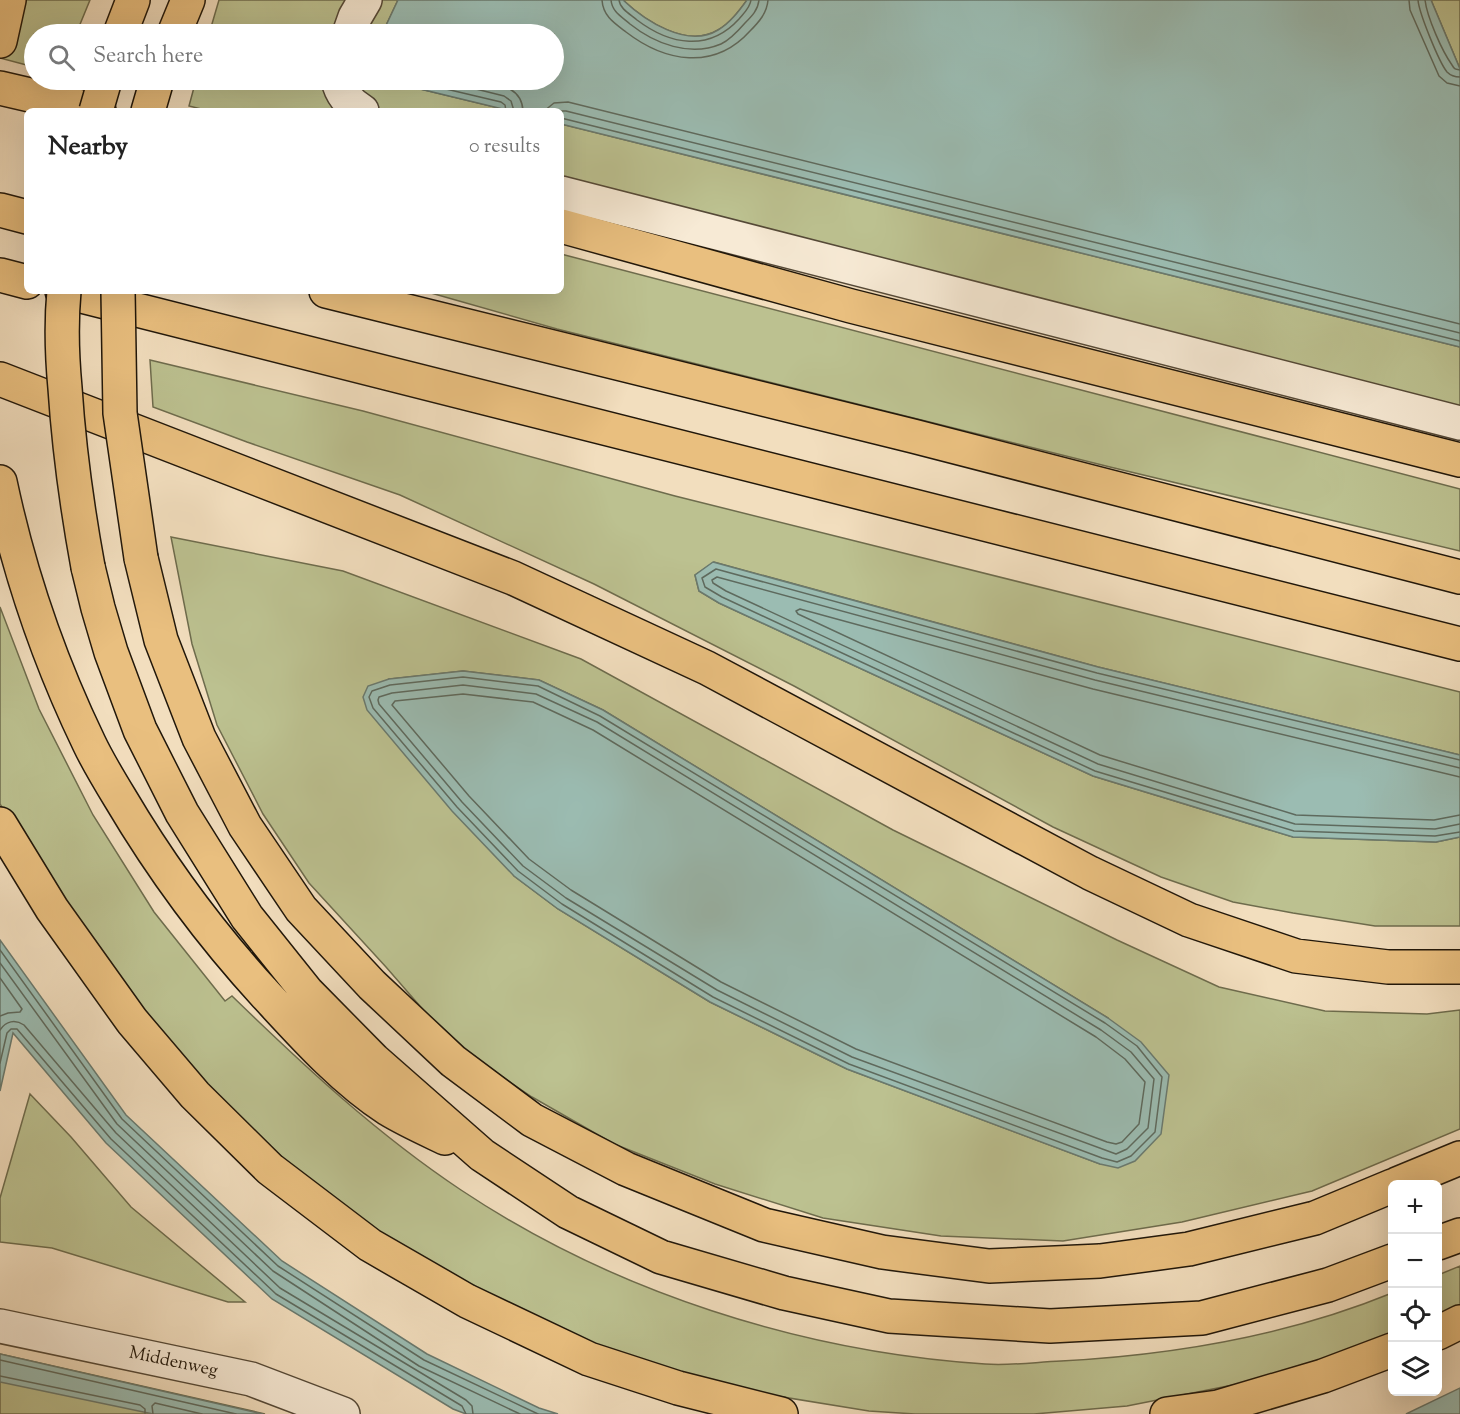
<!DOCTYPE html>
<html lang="en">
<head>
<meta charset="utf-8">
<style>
  body { margin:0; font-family:"Sorts Mill Goudy",serif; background:#f6f6f6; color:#222 }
  .controls { position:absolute; right:18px; bottom:18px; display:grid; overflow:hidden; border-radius:9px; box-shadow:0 6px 24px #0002 }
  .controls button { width:54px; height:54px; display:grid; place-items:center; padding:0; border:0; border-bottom:2px solid #e0e0e0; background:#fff; color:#222; font:30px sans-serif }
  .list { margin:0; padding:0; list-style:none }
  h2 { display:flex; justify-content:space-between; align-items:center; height:78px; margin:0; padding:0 24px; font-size:26px }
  h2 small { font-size:20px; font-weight:400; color:#767676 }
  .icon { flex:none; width:33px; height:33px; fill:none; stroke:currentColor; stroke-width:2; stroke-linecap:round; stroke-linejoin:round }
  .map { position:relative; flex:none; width:1460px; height:1414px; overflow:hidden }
  .search { position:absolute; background:#fff; box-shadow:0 6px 24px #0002; left:24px; top:24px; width:540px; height:66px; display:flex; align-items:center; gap:15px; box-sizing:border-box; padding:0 21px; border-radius:33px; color:#767676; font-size:22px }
  .panel { position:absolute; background:#fff; box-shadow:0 6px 24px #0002; left:24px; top:108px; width:540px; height:186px; border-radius:9px }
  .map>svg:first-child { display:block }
</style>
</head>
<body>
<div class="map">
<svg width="1460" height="1414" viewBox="0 0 1460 1414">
  <rect width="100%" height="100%" fill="#f2debe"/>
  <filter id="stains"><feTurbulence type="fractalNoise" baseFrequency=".00333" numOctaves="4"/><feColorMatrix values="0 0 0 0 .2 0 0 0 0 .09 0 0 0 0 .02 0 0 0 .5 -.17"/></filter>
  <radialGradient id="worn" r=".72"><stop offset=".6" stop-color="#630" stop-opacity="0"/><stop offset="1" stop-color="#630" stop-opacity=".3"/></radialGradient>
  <path fill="#bcc190" stroke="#6e6c4d" stroke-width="1.5" fill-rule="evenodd" d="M0,0H90L76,34H34V67L0,58Z
    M219,0H398L382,34H209Z
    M623,0H747C739,11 730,23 718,30C687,49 644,20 623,0Z
    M1431,0H1460V69Z
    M196,80H383L511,111H209L189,106Z
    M561,124L1460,347V432L561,202Z
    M561,254L1460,489V551L1110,467L557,329L424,291H561Z
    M150,360L363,411L675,496L1460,692V755L1098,667L714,562L695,575L699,591L719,603L1093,776L1293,837L1436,842L1460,837V926H1375L1293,913L1233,902L1161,877L1053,827L794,686L594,584L400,495L247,442L153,407Z
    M171,537L343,571L581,659L893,830L1117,940L1219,987L1325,1011L1427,1014L1460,1010V1129L1312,1191L1182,1222L1063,1241L941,1236L823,1218L715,1184L614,1144L532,1097L452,1043L386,967L309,883L263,814L217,725L192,644ZM463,671L539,680L603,710L1108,1018L1100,1164L847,1069L710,1002L558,909L514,876L389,679Z
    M0,607L39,709L93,815L154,912L225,1001L232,996C304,1066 377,1134 461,1190C614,1292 802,1352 985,1364C1010,1366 1036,1362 1061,1361C1174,1355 1287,1336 1392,1293V1336L1253,1381L1127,1406L1034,1414H915L869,1411L752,1392L647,1365L551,1328L455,1281L380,1233L302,1175L227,1107L163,1039L51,884L0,804Z
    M30,1094L71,1137L131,1207L245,1302H228L52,1248L0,1242V1198Z
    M1460,1266V1309L1438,1318V1275Z
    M0,1354L248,1410L265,1414H0Z"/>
  <path fill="#9bbcb2" stroke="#6a7a6f" stroke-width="1.5" d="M398,0H623C644,20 687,49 718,30C730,23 739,11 747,0H1431L1460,69V347L561,124V111H511L383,80H554V34H382Z
    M713,562L1098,667L1460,755V837L1436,842L1293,837L1093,776L719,603L699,591L695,575Z
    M463,671L539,680L603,710L1108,1018L1141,1042L1169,1075L1161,1134L1135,1161L1118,1168L1100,1164L847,1069L710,1002L558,909L514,876L452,811L367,710L363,697L368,686L389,679Z
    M0,940L126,1115L282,1261L427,1354L539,1408L558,1414H466L453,1409L272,1299L106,1143L13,1033L0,1091Z
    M0,1354L263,1414H153L0,1382Z
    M1460,1388V1414H1406Z"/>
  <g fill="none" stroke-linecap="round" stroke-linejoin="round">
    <path stroke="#5e6a5e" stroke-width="1.5" d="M602,0C603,16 614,23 626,32C665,62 714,71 750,31C759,22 767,13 768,0
      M611,0C612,12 622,17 630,24C655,44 690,57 721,44C730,40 738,31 745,23C752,16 758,10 759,0
      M619,0C620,9 630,14 637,20C670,45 709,52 739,19C744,13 750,8 751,0
      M1409,0L1410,10L1439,76L1447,83L1460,86
      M1418,0C1419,13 1439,62 1447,72C1451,76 1455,77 1460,77
      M1425,0C1427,17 1442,51 1452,65C1455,70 1455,69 1460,70
      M408,80L501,102L505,105L506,111
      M440,80L504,96L511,101L514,111
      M478,80C497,84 522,86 523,111
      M544,111L554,103L568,102L1460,324
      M559,111H566L1460,333
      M561,118L1460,341
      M463,677L538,686L600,716L1105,1023L1137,1046L1162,1077L1155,1132L1131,1156L1117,1162L1102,1158L849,1064L713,997L562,904L518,871L457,807L373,708L369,697L372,691L390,685Z
      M463,685L536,694L597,722L1101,1030L1131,1052L1154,1079L1148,1128L1127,1149L1116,1154L852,1057L717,990L566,898L523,866L462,802L379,704L378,700L379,697L392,693Z
      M463,694L533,702L593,730L1096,1037L1125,1059L1145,1082L1139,1124L1122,1142L1116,1144L1107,1142L856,1049L721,982L571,890L529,859L469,796L392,705L395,701Z
      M1460,760L1097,673L716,569L702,578L705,587L722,597L1095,771L1294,831L1435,836L1460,832
      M1460,768L1095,680L717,577L712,580L713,583L726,591L1098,764L1295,824L1435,829L1460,824
      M1460,777L1093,689L800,609L796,611L798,614L1100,755L1296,815L1434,820L1460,815
      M0,950L122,1119L278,1266L424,1360L538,1414
      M0,963L117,1124L273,1271L419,1366L520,1414
      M0,978L22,1009L20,1012L8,1013L0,1016
      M0,1030C6,1021 15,1019 24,1025L116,1133L280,1288L466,1400L472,1406L473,1414
      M0,1063L7,1033L11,1029H17L111,1139L276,1294L462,1406L466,1414
      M0,1360L236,1414
      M0,1376L140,1405L145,1409V1414
      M153,1414L152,1406L155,1403L202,1414"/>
    <defs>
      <g id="minor">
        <path d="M349,34L355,17L365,0"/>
        <path d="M338,80C341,94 350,104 362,111"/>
        <path d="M561,193L1460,423"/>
        <path id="s1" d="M0,1326L251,1379L343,1414"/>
      </g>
      <path id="highway" d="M120,34L133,0
        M174,34L188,0
        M0,41L9,0
        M0,88L99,111
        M148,111L157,80
        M0,210L27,217
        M561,226L851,306L1460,460
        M0,275L27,282
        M62,291L1460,644
        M326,291L913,436L1460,577
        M0,379L513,578L707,668L1090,873L1189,920L1296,956L1388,967H1460
        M0,482C19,572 49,660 89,743C98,762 109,780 120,798C162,869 210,934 266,995C303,1035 342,1079 388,1109C406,1120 426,1129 445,1138
        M141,558L161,640L199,738L245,826L301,909L372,985L453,1061L532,1120L626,1169L764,1225L882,1252L989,1266L1100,1261L1189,1249L1315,1218L1392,1186
        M88,567L98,608L111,652L140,730L182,813L247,917L307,992L374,1060L482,1155L568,1212L661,1257L784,1293L889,1316L1050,1326L1202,1318L1328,1285L1392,1261
        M0,824L52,909L132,1021L195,1095L270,1169L370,1245L467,1301L589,1359L678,1388L781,1414
        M1397,1184L1460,1158
        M1438,1243L1460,1235
        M1438,1333L1460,1322
        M1167,1414L1218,1407L1323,1376L1392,1350"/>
    </defs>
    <use href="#minor" stroke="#554937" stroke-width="36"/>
    <use href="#highway" stroke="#21170a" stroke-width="36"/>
    <use href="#minor" stroke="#f7ead5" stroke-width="33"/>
    <use href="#highway" stroke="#e9bf7f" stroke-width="33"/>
    <defs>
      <path id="highway-bridge" d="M96,111L105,80
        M64,291C61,323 62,356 65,388C69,449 77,507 88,567
        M118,291L120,413L141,558"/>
    </defs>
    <use href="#highway-bridge" stroke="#21170a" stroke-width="36" stroke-linecap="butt"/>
    <use href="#highway-bridge" stroke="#e9bf7f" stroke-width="33"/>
  </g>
  <g text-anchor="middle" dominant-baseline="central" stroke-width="4.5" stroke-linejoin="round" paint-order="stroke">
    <g font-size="18" fill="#21170a" stroke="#f7ead5">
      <text stroke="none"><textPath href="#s1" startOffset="177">Middenweg</textPath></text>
    </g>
  </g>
  <rect width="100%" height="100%" filter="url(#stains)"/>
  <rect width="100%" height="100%" fill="url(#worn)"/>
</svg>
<div class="controls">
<button>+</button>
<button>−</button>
<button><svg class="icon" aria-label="locate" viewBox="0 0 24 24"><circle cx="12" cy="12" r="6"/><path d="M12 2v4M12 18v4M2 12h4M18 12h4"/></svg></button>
<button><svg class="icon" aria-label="layers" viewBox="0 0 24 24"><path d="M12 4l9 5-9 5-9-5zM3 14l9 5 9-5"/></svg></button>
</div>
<div class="search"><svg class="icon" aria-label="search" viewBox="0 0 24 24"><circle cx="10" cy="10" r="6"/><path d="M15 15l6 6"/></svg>Search here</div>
<section class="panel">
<h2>Nearby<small>0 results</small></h2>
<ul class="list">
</ul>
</section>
</div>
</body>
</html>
